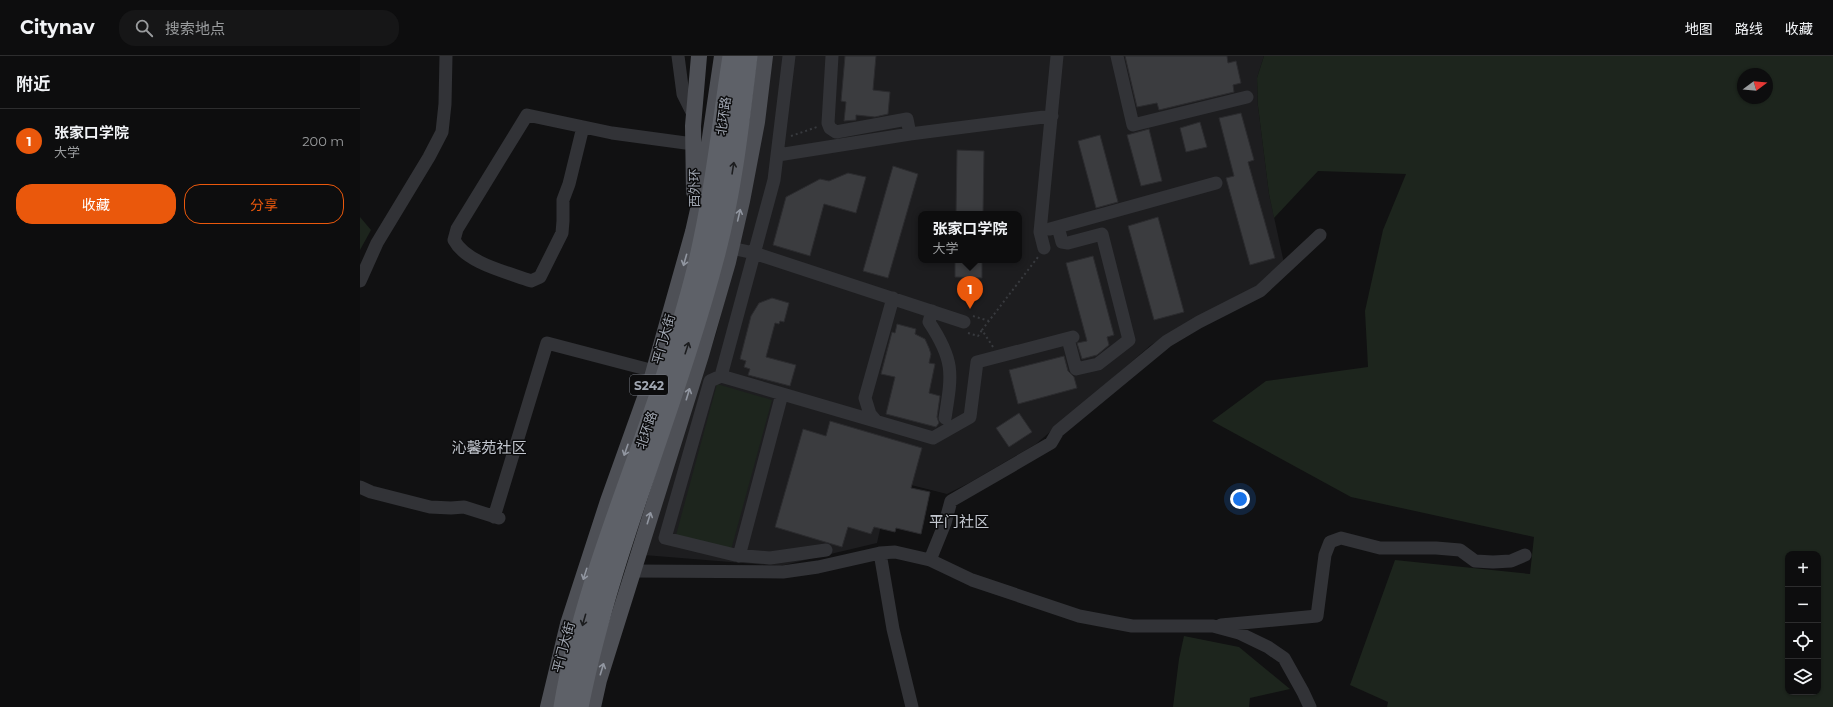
<!DOCTYPE html>
<html lang="zh">
<head>
<meta charset="utf-8">
<style>
  body { margin:0; font-family:Montserrat,"Noto Sans SC",sans-serif; background:#161617; color:#f1f3f6 }
  .controls { position:absolute; right:12px; bottom:12px; display:grid; overflow:hidden; border-radius:8px; box-shadow:0 1px 3px #0004 }
  .controls button { width:36px; height:36px; display:grid; place-items:center; padding:0; border:0; border-bottom:1px solid #2d2d2e; background:#0d0d0e; color:#f1f3f6; font:20px sans-serif }
  .compass { position:absolute; left:1377px; top:12px; width:36px; height:36px; border-radius:50%; background:#0d0d0e; box-shadow:0 1px 3px #0004; rotate:74deg }
  .you { position:absolute; left:880px; top:443px; width:14px; height:14px; margin:-10px; border:3px solid #fff; border-radius:50%; background:#1a73e8; box-shadow:0 0 0 6px #1a73e833 }
  .badge { display:grid; place-items:center; width:26px; height:26px; border-radius:50%; background:#ea580c; color:#fff; font-size:13px; font-weight:700 }
  .pin { position:absolute; translate:-50% -33px; filter:drop-shadow(0 1px 2px #0008) }
  .pin::after { content:''; position:absolute; top:21px; width:14px; height:12px; background:inherit; clip-path:polygon(0 0,100% 0,50% 100%) }
  .popup { position:absolute; left:558px; top:155px; width:104px; height:52px; box-sizing:border-box; display:grid; place-content:center; border-radius:8px; background:#0d0d0e; filter:drop-shadow(0 1px 3px #0005); font-size:13px; white-space:nowrap; color:#9a9c9e }
  .popup b { font-size:15px; color:#f1f3f6 }
  .popup::after { content:''; position:absolute; left:50%; top:100%; margin-left:-8px; border:8px solid transparent; border-top-color:#0d0d0e }
  .list { margin:0; padding:0; list-style:none }
  h2 { display:flex; justify-content:space-between; align-items:center; height:52px; margin:0; padding:0 16px; font-size:17px }
  h2 small { font-size:13px; font-weight:400; color:#9a9c9e }
  .list li { display:grid; grid-template-columns:26px 1fr auto; gap:12px; align-items:center; box-sizing:border-box; height:64px; padding:0 16px; border-top:1px solid #2d2d2e }
  .list b { display:block; font-size:15px; white-space:nowrap }
  .list p { margin:0; font-size:13px; white-space:nowrap; color:#9a9c9e }
  .list em { font-size:13px; font-style:normal; color:#9a9c9e }
  .actions { display:flex; gap:8px; padding:12px 16px }
  .actions a { flex:1; padding:9px 0; border:1px solid #ea580c; border-radius:16px; text-align:center; font-size:14px; color:#ea580c }
  .actions .main { background:#ea580c; color:#fff }
  .icon { flex:none; width:22px; height:22px; fill:none; stroke:currentColor; stroke-width:2; stroke-linecap:round; stroke-linejoin:round }
  .map { position:relative; flex:none; width:1473px; height:651px; overflow:hidden }
  header { display:flex; align-items:center; gap:24px; box-sizing:border-box; height:56px; padding:0 20px; background:#0d0d0e; border-bottom:1px solid #2d2d2e }
  header strong { font-size:19px }
  nav { display:flex; gap:22px; margin-inline-start:auto; font-size:14px }
  .search { width:280px; height:36px; background:#161617; display:flex; align-items:center; gap:10px; box-sizing:border-box; padding:0 14px; border-radius:16px; color:#9a9c9e; font-size:15px }
  main { display:flex }
  aside { flex:1; background:#0d0d0e }
  .map>svg:first-child { display:block }
</style>
</head>
<body>
<header>
<strong>Citynav</strong>
<div class="search"><svg class="icon" aria-label="search" viewBox="0 0 24 24"><circle cx="10" cy="10" r="6"/><path d="M15 15l6 6"/></svg>搜索地点</div>
<nav><a>地图</a><a>路线</a><a>收藏</a></nav>
</header>
<main>
<aside>
<h2>附近<small></small></h2>
<ul class="list">
<li><span class="badge">1</span><div><b>张家口学院</b><p>大学</p></div><em>200 m</em></li>
</ul>
<div class="actions"><a class="main">收藏</a><a>分享</a></div>
</aside>
<div class="map">
<svg width="1473" height="651" viewBox="0 0 1473 651">
  <rect width="100%" height="100%" fill="#111112"/>
  <path fill="#1d1d1f" fill-rule="evenodd" d="M410,0H904L897,22L898,50L909,138L924,207L884,240L829,266L791,289L676,388L609,427L587,438L531,424L517,487L420,510L284,499L324,371L356,278L386,162ZM561,158H659V204H561Z"/>
  <path fill="#1d251d" fill-rule="evenodd" d="M904,0H1473V651H1027L1028,646L990,629L1035,504L1170,518L1174,481L991,441L852,365L906,325L1008,311L1005,255L1023,174L1046,118L958,115L914,162L909,138L898,50L897,22ZM1383,18H1407V42H1383ZM1428,498H1458V636H1428Z
    M0,161L11,174L0,194Z
    M357,328L412,344L371,494L316,479Z
    M824,580L879,591L930,633L890,642L889,651H813L819,603Z"/>
  <path fill="#3b3c3f" stroke="#2b2b2e" d="M485,0H516L513,34L530,36L528,58L515,61L496,59V64L484,65L486,46L481,45Z
    M765,0H867L868,7L876,5L881,27L873,29L874,36L799,54L797,47L777,51Z
    M881,57L894,104L888,106L915,202L890,209L866,122L874,120L859,62Z
    M840,66L847,91L826,96L820,72Z
    M789,73L802,125L781,130L767,79Z
    M740,79L758,146L736,152L718,85Z
    M597,94L624,95L623,158H596Z
    M533,110L558,118L528,222L503,215Z
    M488,117L506,121L496,157L464,148L450,200L413,189L426,141L460,123L469,125Z
    M798,161L824,256L794,264L768,170Z
    M733,200L754,279L747,281L749,289L737,299L722,303L717,287L727,285L706,207Z
    M595,204H622V222L595,221Z
    M412,242L429,247L424,266L420,265L419,268L415,267L406,301L436,309L430,330L388,319L390,313L384,311L386,305L380,303L391,260L399,247Z
    M537,268L556,273L555,278L565,283L569,292L571,298L569,307L575,308L569,337L580,340L577,361L579,367L576,371L526,358L535,321L521,318L532,276L535,277Z
    M704,300L708,315L714,321L717,332L658,348L649,314Z
    M659,357L672,376L649,391L636,372Z
    M470,365L562,392L551,432L570,436L561,478L536,472L535,476L514,471L511,478L488,471L482,491L415,471L443,373L466,380Z"/>
  <g fill="none" stroke-linecap="round" stroke-linejoin="round">
    <path stroke="#383a3e" stroke-width="2" stroke-dasharray="2 3" stroke-linecap="butt" d="M431,80L457,71
      M613,260L629,265
      M608,277L618,280L622,274
      M633,291L622,274L678,201"/>
    <path stroke="#323337" stroke-width="13" d="M318,0L323,38L333,58
      M472,0L468,67L470,72L476,76L547,63L550,78
      M757,0L773,69L887,41
      M223,71L209,128L203,144V165L202,177L180,221L171,225C147,216 106,207 94,184L97,173L167,59L252,77L333,88
      M418,99L550,78L692,60
      M698,171L702,186L708,187L742,178L769,284L738,308L716,313L708,283
      M690,173L856,127
      M371,192L394,197L604,266
      M684,192L680,176L697,0
      M0,225L17,187L69,101L82,76L85,48L86,0
      M572,255L569,266C595,305 592,318 585,362
      M361,320L414,124L429,0
      M516,365L510,358L505,342L533,242
      M0,431L11,436L70,451L91,452L104,451L139,462
      M134,461L187,287L294,315
      M466,494L410,502L375,499L305,482L350,325L361,320L573,382L610,361L617,306L713,281
      M520,497L533,573L552,651
      M379,500L422,338
      M570,504L612,524L719,560L772,570H853L879,577L908,591L924,602L943,636L950,651
      M272,515L423,516L458,511L520,497L535,496L570,504L585,467L591,445L691,387L698,375L807,285L839,266L900,235L960,179
      M861,569L957,560L965,499L970,486L981,482L1020,492H1076L1100,494L1115,505L1133,506L1151,505L1165,499"/>
    <path stroke="#4e5056" stroke-width="16" d="M334,136L333,70L339,0
      M188,651L208,568L248,445L291,325L333,176L342,136L362,0
      M233,651L239,624L341,299L368,206L382,145L397,66L405,0"/>
    <path stroke="#5e6168" stroke-width="19" d="M203,651C222,537 269,430 305,321C316,286 327,250 336,214C353,144 361,71 372,0
      M219,651C250,496 316,350 356,197C373,133 380,66 388,0"/>
  </g>
  <defs><path id="oneway-shaft" d="M-6 0H5M1.5-3L5.5 0L1.5 3" fill="none" stroke-width="1.6" stroke-linecap="round" stroke-linejoin="round"/></defs>
  <g stroke="#1c1d1f">
    <use href="#oneway-shaft" transform="translate(373 112) rotate(-81)"/>
    <use href="#oneway-shaft" transform="translate(327 292) rotate(-72)"/>
    <use href="#oneway-shaft" transform="translate(224 564) rotate(106)"/>
  </g>
  <g stroke="#9196a0">
    <use href="#oneway-shaft" transform="translate(379 159) rotate(-77)"/>
    <use href="#oneway-shaft" transform="translate(325 204) rotate(106)"/>
    <use href="#oneway-shaft" transform="translate(328 338) rotate(-73)"/>
    <use href="#oneway-shaft" transform="translate(266 394) rotate(109)"/>
    <use href="#oneway-shaft" transform="translate(289 462) rotate(-73)"/>
    <use href="#oneway-shaft" transform="translate(225 518) rotate(108)"/>
    <use href="#oneway-shaft" transform="translate(242 613) rotate(-73)"/>
  </g>
  <g text-anchor="middle" dominant-baseline="central" stroke-width="3" stroke-linejoin="round" paint-order="stroke">
    <rect fill="#0c0c0d" stroke="#757981" stroke-width="1" x="270" y="319" width="38" height="20" rx="3"/>
    <g font-size="12" font-weight="bold" fill="#a2a8b3">
      <text x="289" y="329">S242</text>
    </g>
    <g font-size="13" fill="#a2a8b3" stroke="#0c0c0d">
      <text transform="translate(363 60) rotate(-82)">北环路</text>
      <text transform="translate(334 132) rotate(-90)">西外环</text>
      <text transform="translate(303 283) rotate(-74)">平门大街</text>
      <text transform="translate(286 374) rotate(-71)">北环路</text>
      <text transform="translate(203 591) rotate(-75)">平门大街</text>
    </g>
    <g font-size="15" fill="#c3c7cf" stroke="#0c0c0d">
      <text x="129" y="391">沁馨苑社区</text>
      <text x="599" y="465">平门社区</text>
    </g>
  </g>
</svg>
<div class="controls">
<button>+</button>
<button>−</button>
<button><svg class="icon" aria-label="locate" viewBox="0 0 24 24"><circle cx="12" cy="12" r="6"/><path d="M12 2v4M12 18v4M2 12h4M18 12h4"/></svg></button>
<button><svg class="icon" aria-label="layers" viewBox="0 0 24 24"><path d="M12 4l9 5-9 5-9-5zM3 14l9 5 9-5"/></svg></button>
</div>
<svg class="compass" viewBox="-18 -18 36 36"><path d="M0-13l5 13h-10z" fill="#e53935"/><path d="M0 13l5-13h-10z" fill="#9a9c9e"/></svg>
<div class="you"></div>
<div class="pin badge" style="left:610px;top:253px">1</div>
<div class="popup"><b>张家口学院</b>大学</div>
</div>
</main>
</body>
</html>
